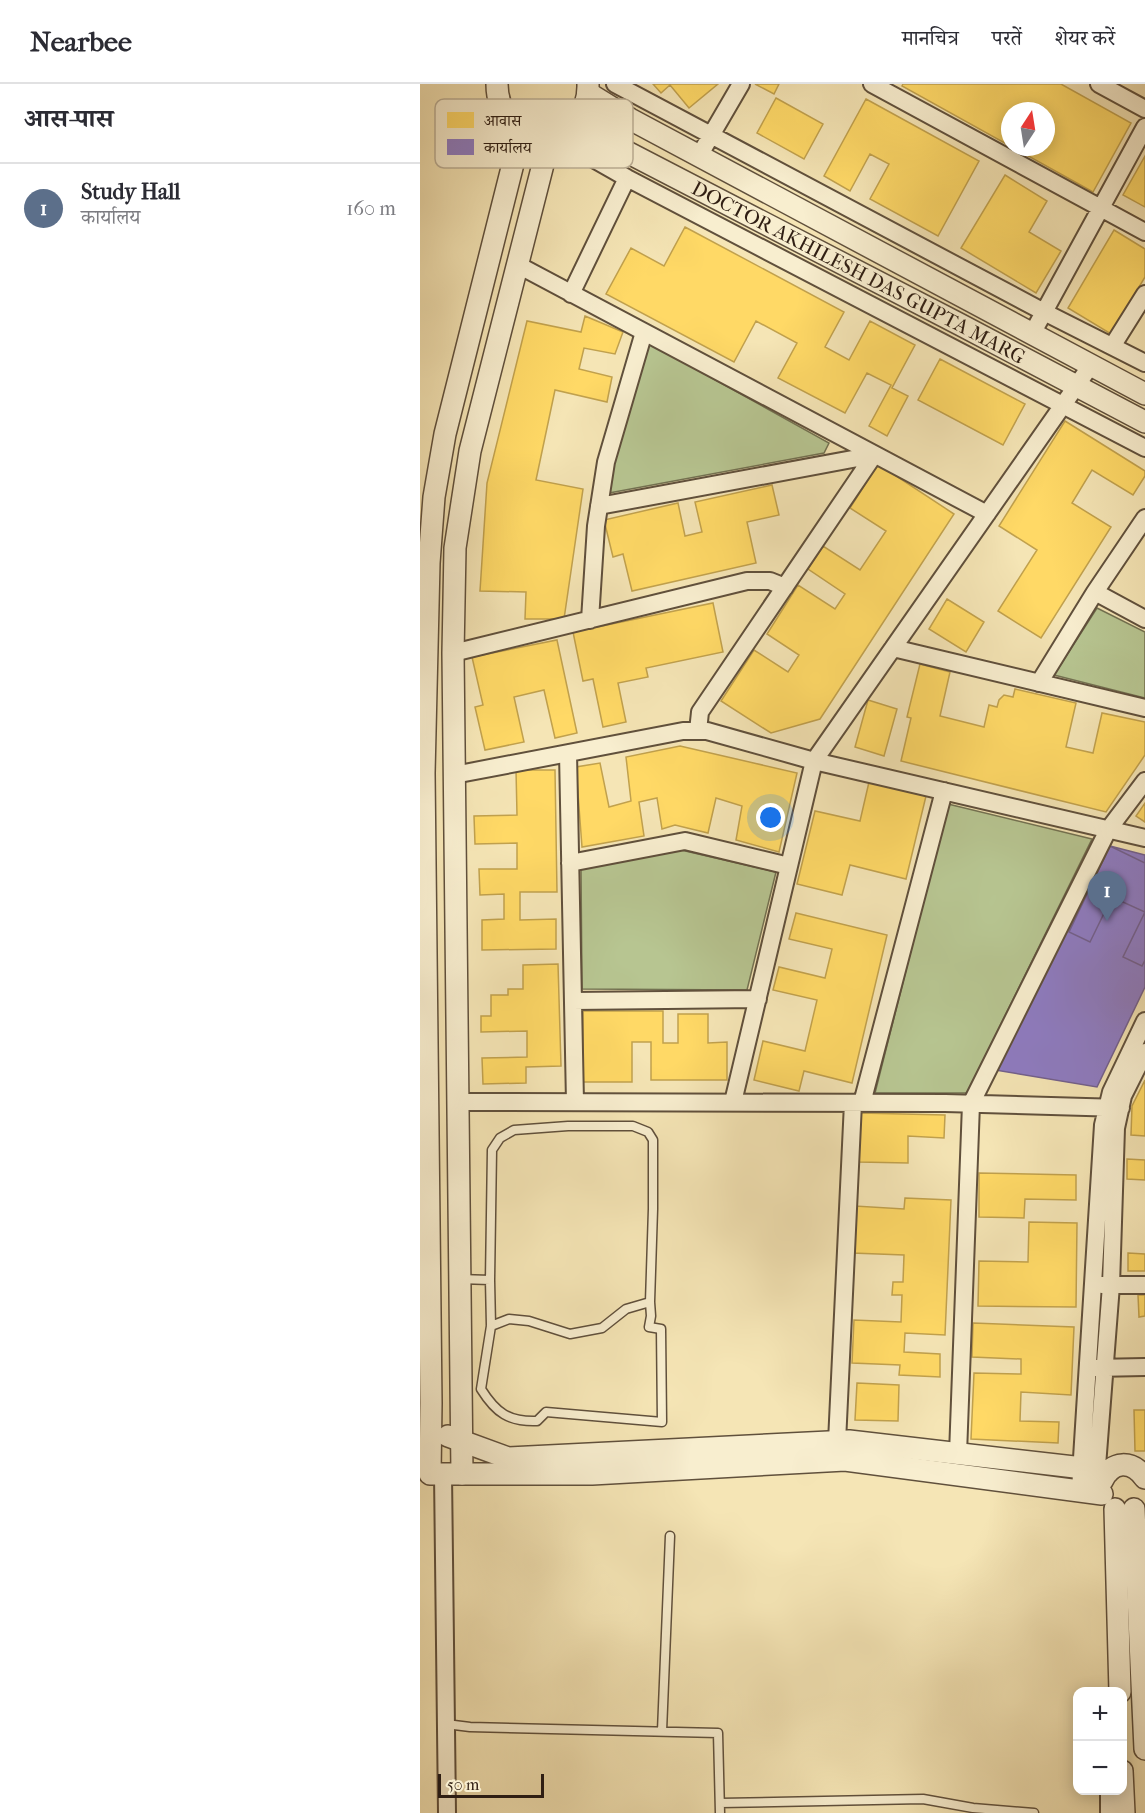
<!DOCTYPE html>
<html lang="hi">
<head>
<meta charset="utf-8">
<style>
  body { margin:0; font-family:"IM FELL French Canon","Noto Serif Devanagari",serif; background:#f7f7f7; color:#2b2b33 }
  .controls { position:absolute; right:18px; bottom:18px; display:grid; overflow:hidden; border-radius:12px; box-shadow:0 3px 15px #0003 }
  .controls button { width:54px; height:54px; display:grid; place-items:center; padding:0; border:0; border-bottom:2px solid #e1e1e2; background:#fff; color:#2b2b33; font:30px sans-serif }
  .compass { position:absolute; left:581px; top:18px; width:54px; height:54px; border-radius:50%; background:#fff; box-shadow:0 3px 15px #0003; rotate:12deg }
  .scale { position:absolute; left:18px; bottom:15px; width:106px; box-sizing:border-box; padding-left:6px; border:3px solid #2f1e13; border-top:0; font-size:16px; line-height:21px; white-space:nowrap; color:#2f1e13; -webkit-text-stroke:4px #f8eecf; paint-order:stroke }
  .you { position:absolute; left:351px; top:734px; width:21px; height:21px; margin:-15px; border:4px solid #fff; border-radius:50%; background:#1a73e8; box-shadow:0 0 0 9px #1a73e833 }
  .badge { display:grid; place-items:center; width:39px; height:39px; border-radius:50%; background:#8f2418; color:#fff; font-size:20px; font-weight:700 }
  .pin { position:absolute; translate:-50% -50px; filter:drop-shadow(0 2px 3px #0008) }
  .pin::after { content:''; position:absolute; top:32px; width:21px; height:18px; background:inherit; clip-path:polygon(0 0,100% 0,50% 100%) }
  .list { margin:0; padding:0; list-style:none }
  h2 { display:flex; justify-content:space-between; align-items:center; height:78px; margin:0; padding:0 24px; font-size:26px }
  h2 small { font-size:20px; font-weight:400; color:#7c7c81 }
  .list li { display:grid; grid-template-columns:39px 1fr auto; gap:18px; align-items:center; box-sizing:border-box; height:90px; padding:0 24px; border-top:2px solid #e1e1e2 }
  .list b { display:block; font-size:22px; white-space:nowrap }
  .list p { margin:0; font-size:20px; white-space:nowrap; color:#7c7c81 }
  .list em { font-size:20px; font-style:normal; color:#7c7c81 }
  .map { position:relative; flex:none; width:725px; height:1729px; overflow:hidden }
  header { display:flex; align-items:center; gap:36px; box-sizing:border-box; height:84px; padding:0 30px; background:#fff; border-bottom:2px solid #e1e1e2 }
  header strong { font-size:28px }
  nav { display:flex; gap:33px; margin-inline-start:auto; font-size:21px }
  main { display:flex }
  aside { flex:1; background:#fff }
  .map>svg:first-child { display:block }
</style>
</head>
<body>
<header>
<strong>Nearbee</strong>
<nav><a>मानचित्र</a><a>परतें</a><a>शेयर करें</a></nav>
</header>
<main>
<aside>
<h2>आस-पास<small></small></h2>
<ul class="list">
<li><span class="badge" style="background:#5c6f8a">1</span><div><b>Study Hall</b><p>कार्यालय</p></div><em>160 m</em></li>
</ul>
</aside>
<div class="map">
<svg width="725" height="1729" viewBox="0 0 725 1729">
  <rect width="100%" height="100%" fill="#f5e5b5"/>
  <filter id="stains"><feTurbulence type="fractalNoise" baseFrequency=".00333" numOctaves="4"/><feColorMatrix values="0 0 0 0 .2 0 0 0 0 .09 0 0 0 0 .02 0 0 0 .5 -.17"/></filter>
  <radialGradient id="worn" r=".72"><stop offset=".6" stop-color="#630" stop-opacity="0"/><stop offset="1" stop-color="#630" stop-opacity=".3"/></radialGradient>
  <path fill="#b7c591" stroke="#737252" stroke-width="1.5" d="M227,258L409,359L404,369L189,409L194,374Z
    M677,524L725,548V614L634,591Z
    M528,720L672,755L547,1009H455Z
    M261,766L356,788L327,906L162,905L161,785Z"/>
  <path fill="#ffd966" stroke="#c1a14d" stroke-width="1.5" d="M233,0H298L269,24L250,1L241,9Z
    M335,0H359L354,10Z
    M483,0H641L711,39L673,108L592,63H626V27H590V62L482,2Z
    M356,14L403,40L384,75L337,49Z
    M446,15L559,77L518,152L450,115L469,80L450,70L430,107L404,92Z
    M725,72V123L703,111Z
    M585,91L627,117L609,148L641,167L616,209L541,164Z
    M265,143L424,228L405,263L429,276L450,237L495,261L472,304L488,312L467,352L449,342L471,301L447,289L425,329L358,294L377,259L336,237L314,278L186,210L211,164L244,182Z
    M694,146L725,165V193L691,250L648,224Z
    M165,232L203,248L195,270L164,264L159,285L192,293L187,318L135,306L116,396L163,405L144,535H105L106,508L60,507L67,399L107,237L161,248Z
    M520,275L605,320L583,361L498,316Z
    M645,337L725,387V392L713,411L672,386L652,419L691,443L621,554L578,527L617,466L579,442Z
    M458,380L534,430L400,635L351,649L301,617L334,566L368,588L379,571L347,550L378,501L415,525L425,510L388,485L403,462L440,486L466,447L430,424Z
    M352,401L359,431L327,438L336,479L212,507L203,470L193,473L184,436L258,419L265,452L282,448L275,418Z
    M527,515L564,538L546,568L509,545Z
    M293,519L303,568L226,584L228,593L198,599L206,638L183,643L173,595L163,597L153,548Z
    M137,556L157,649L135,654L124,606L94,613L104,658L65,666L55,623L63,621L52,573Z
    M500,580L530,588L520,632L564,643L569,621L577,623L579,616L584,611L593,613L595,605L656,619L646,663L673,669L682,629L725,638V671L686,728L481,677L491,634L487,633Z
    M448,616L477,625L464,672L435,663Z
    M260,662L377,689L359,768L316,756L322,722L296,714L288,749L255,741L242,745L237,714L219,718L224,752L162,763L156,683L180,679L189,723L211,717L206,673Z
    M96,686H135L137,808H100V836L136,835V865L62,866V836L84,835V810L60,811L59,785H97V759L55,760L54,732L97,731Z
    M449,698L506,712L486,795L430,781L422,811L377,800L395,727L440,737Z
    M725,719V738L716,732Z
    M376,829L467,851L432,999L384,987L379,1007L334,996L343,957L385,967L397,916L353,906L359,883L405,894L412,865L369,855Z
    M138,880L141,982L106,983V999L63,1000L62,974L107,973V947L61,948V932H71V911H88V905H103V881Z
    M619,907L644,920L630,949L654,961L669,931L691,942L664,995L647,986L643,994L607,976L602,986L584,977Z
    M163,927H243V959H258V930H288V959L307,958V996H231V958H212V998H163Z
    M725,996V1052L711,1051L712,1022Z
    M440,1029L525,1031L524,1054L488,1052V1079L439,1078Z
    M707,1075L725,1076V1096L707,1095Z
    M559,1089L656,1091V1116L605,1115L604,1134L559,1133Z
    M485,1114L531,1116L525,1251L485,1249L484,1268L520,1270V1293L479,1291L480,1281L432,1279L434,1236L481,1238L482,1211H472L473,1198H483L484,1171L432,1169L435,1122L484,1125Z
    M609,1138L657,1139L656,1223L558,1222L559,1177L608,1178Z
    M708,1169L725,1170V1187H708Z
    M718,1211H725V1232L719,1233Z
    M553,1239L654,1243L651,1311L601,1308L600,1337L639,1338L638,1359L551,1355L554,1289L601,1290V1275L552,1273Z
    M437,1299L479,1301L478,1337L435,1336Z
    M714,1326H725V1367H715Z"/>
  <path fill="#8e7cc3" stroke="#72608e" stroke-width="1.5" d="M690,762L725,779V876L722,882L703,873L725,828L692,813L670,858L649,848Z
    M690,762L725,771V903L677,1003L569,985Z"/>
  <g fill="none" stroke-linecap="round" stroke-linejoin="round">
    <defs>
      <path id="service" d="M39,1195L70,1196L72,1066L80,1054L94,1046L148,1042H213L228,1048L233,1056V1125L230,1218L231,1232L229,1243L241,1245L242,1338L126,1328L117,1337C89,1338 76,1329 61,1305L71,1242L70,1196
        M71,1242L89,1235L109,1237L150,1250L182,1244L206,1225L230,1218
        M26,1640L50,1643L298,1649L300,1729
        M242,1647L250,1452
        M300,1719L503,1715L553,1724L614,1729"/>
      <path id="minor" d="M195,0L624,228L725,279
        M452,0L725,148
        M679,0L725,25
        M142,45L147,56L156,65L207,94L725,364
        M279,72L321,0
        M98,181L567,430
        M151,210L207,94
        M612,250L725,43
        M693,261L725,210
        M179,422L454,371
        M675,508L725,535
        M170,536L176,442L186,378L224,248
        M473,564L725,624
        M33,569L327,497H350L365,503
        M619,599L675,508L725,434
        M278,647L280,628L454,371
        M148,669L155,1018
        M34,691L263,647H287L394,677L725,754
        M150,779L265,757L369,782
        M153,917L338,915
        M37,1018L525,1019L701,1024
        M313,1018L394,677L671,281
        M442,1019L524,707
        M682,1201H725
        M674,1284L725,1283
        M417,1358L433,1019
        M538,1370L551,1020L688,746L725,697
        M23,1390L27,1729
        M676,1395L691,1201L696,1044L703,1012L725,968
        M660,1406L683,1041L691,1008L725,937
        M689,1706V1729"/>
      <g id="tertiary">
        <path d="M77,0C77,65 170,65 168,0"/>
        <path d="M168,9L210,35L725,310"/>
        <path id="s1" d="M151,39L541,241L725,338"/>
        <path d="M102,44L25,350L14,413L9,479L4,689L11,1319L10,1390H172L425,1376L682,1410"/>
        <path d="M28,1352L88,1374L429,1357L689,1387"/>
        <path d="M42,1390L33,569L35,464L50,367L131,49"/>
        <path d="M682,1397C692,1376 712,1376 725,1394"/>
        <path d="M695,1425L700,1608"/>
        <path d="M714,1425L725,1665"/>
        <path d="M702,1687L704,1729"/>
      </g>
    </defs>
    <use href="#service" stroke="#60503c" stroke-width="11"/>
    <use href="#minor" stroke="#60503c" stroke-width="20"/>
    <use href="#tertiary" stroke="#60503c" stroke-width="24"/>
    <use href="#service" stroke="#f8eecf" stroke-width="8"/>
    <use href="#minor" stroke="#f8eecf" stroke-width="16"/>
    <use href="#tertiary" stroke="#f8eecf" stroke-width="21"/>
  </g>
  <g text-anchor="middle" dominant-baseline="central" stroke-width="6" stroke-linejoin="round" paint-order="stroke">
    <g font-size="20" fill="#2f1e13" stroke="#f8eecf">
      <text stroke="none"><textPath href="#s1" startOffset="324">DOCTOR AKHILESH DAS GUPTA MARG</textPath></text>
    </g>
  </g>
  <rect x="15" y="15" width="198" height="69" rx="9" fill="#f8eecf" stroke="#bcb097" stroke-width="1.5"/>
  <rect x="27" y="28" width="27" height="16" fill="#ffd966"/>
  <rect x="27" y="55" width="27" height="16" fill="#8e7cc3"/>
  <g font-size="16" fill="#2f1e13">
    <text x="64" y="42">आवास</text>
    <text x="64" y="69">कार्यालय</text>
  </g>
  <rect width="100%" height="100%" filter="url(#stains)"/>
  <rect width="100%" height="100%" fill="url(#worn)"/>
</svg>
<div class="controls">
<button>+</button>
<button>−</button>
</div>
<svg class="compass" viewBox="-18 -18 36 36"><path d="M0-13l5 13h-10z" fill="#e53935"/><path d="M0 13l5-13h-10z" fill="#7c7c81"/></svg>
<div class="scale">50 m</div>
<div class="you"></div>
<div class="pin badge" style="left:687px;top:837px;background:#5c6f8a">1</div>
</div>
</main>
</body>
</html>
